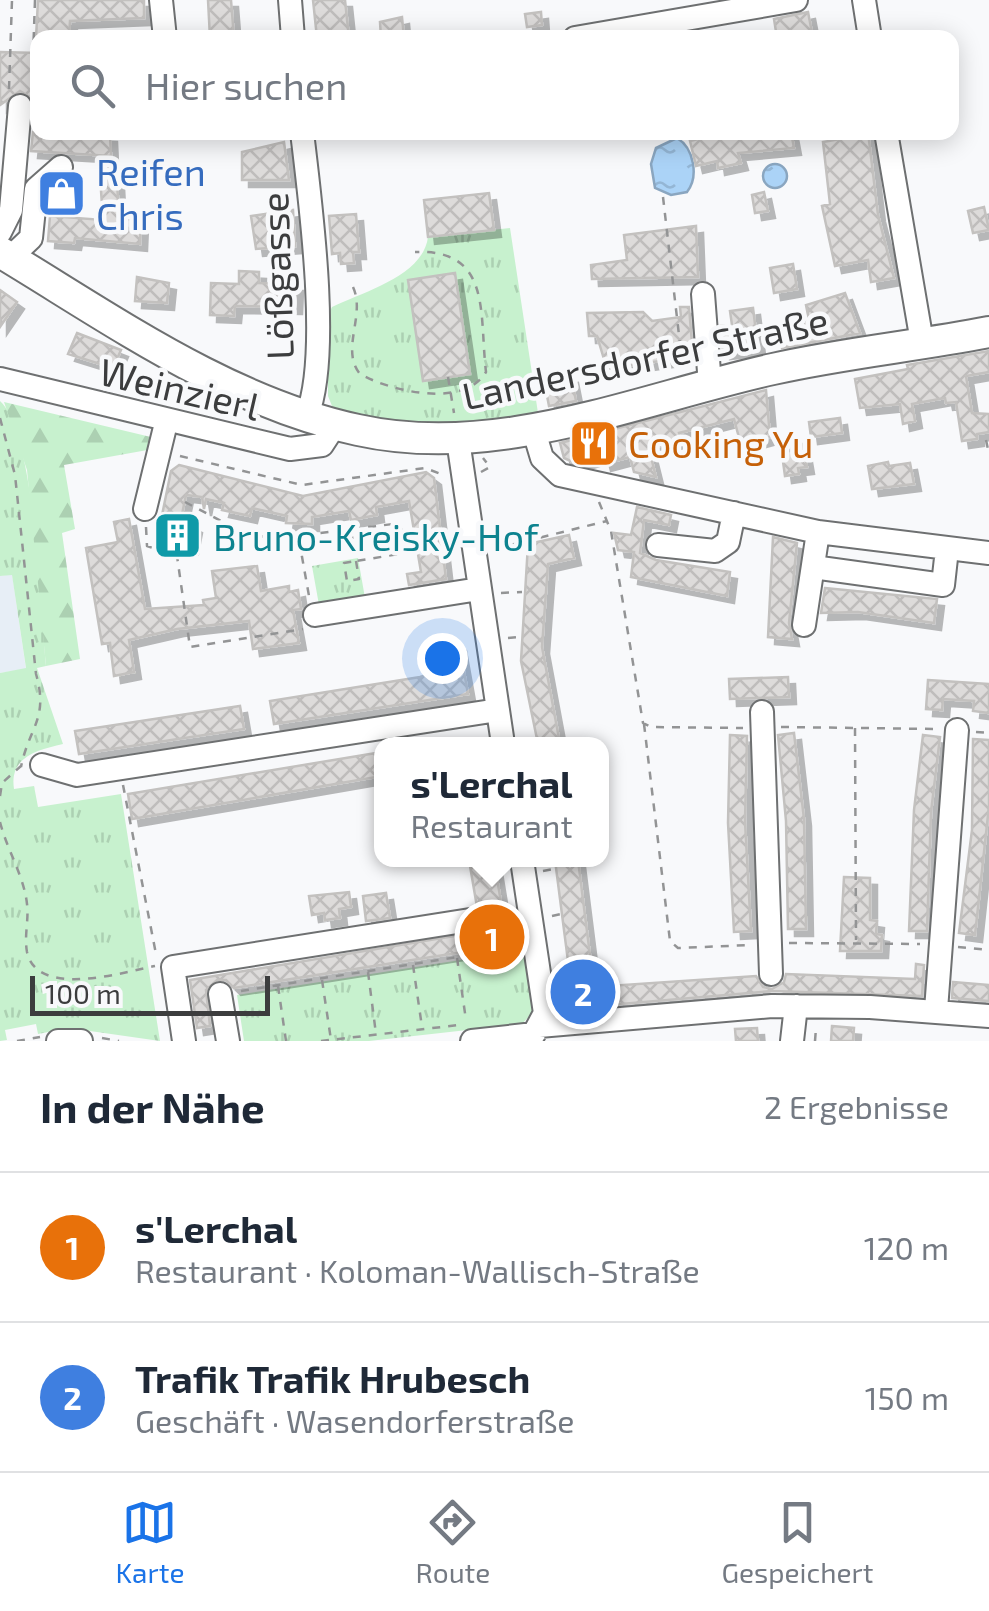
<!DOCTYPE html>
<html lang="de">
<head>
<meta charset="utf-8">
<style>
  body { margin:0; font-family:"Exo 2",sans-serif; background:#f6f6f7; color:#1f2937 }
  .scale { position:absolute; left:30px; bottom:25px; width:240px; box-sizing:border-box; padding-left:10px; border:5px solid #3c3d3e; border-top:0; font-size:28px; line-height:35px; white-space:nowrap; color:#3c3d3e; -webkit-text-stroke:8px #f8f9fb; paint-order:stroke }
  .you { position:absolute; left:442px; top:658px; width:35px; height:35px; margin:-25px; border:8px solid #fff; border-radius:50%; background:#1a73e8; box-shadow:0 0 0 15px #1a73e833 }
  .badge { display:grid; place-items:center; width:65px; height:65px; border-radius:50%; background:#1a73e8; color:#fff; font-size:32px; font-weight:700 }
  .pin { position:absolute; translate:-50% -50%; border:5px solid #fff; box-shadow:0 2px 10px #0006 }
  .popup { position:absolute; left:374px; top:737px; width:235px; height:130px; box-sizing:border-box; display:grid; place-content:center; border-radius:20px; background:#fff; filter:drop-shadow(0 2px 8px #0005); font-size:32px; white-space:nowrap; color:#747a83 }
  .popup b { font-size:38px; color:#1f2937 }
  .popup::after { content:''; position:absolute; left:50%; top:100%; margin-left:-20px; border:20px solid transparent; border-top-color:#fff }
  .list { margin:0; padding:0; list-style:none }
  h2 { display:flex; justify-content:space-between; align-items:center; height:130px; margin:0; padding:0 40px; font-size:42px }
  h2 small { font-size:32px; font-weight:400; color:#747a83 }
  .list li { display:grid; grid-template-columns:65px 1fr auto; gap:30px; align-items:center; box-sizing:border-box; height:150px; padding:0 40px; border-top:2px solid #e0e1e3 }
  .list b { display:block; font-size:38px; white-space:nowrap }
  .list p { margin:0; font-size:32px; white-space:nowrap; color:#747a83 }
  .list em { font-size:32px; font-style:normal; color:#747a83 }
  .icon { flex:none; width:55px; height:55px; fill:none; stroke:currentColor; stroke-width:2; stroke-linecap:round; stroke-linejoin:round }
  .map { position:relative; flex:none; width:989px; height:1041px; overflow:hidden }
  .search { position:absolute; background:#fff; box-shadow:0 5px 25px #0003; left:30px; right:30px; top:30px; height:110px; display:flex; align-items:center; gap:25px; box-sizing:border-box; padding:0 35px; border-radius:20px; color:#747a83; font-size:38px }
  .sheet { height:430px; background:#fff }
  nav { display:flex; justify-content:space-around; align-items:center; box-sizing:border-box; height:140px; border-top:2px solid #e0e1e3; background:#fff; font-size:28px; color:#747a83 }
  nav a { display:grid; justify-items:center; gap:5px }
  nav .on { color:#1a73e8 }
  .map>svg:first-child { display:block }
</style>
</head>
<body>
<div class="map">
<svg width="989" height="1041" viewBox="0 0 989 1041">
  <defs>
    <pattern id="grass-tufts" width="24" height="20" patternUnits="userSpaceOnUse" patternTransform="scale(2.5)"><rect width="24" height="20" fill="#c7f1ce"/><path d="M3 7l-1-3M5 7V3M7 7l1-3M15 17l-1-3M17 17v-4M19 17l1-3" fill="none" stroke="#acd0b2"/></pattern>
    <pattern id="forest-firs" width="22" height="20" patternUnits="userSpaceOnUse" patternTransform="scale(2.5)"><rect width="22" height="20" fill="#c7f1ce"/><path d="M5 1l3.5 6h-7zM16 11l3.5 6h-7z" fill="#acd0b2"/></pattern>
    <pattern id="water-ripples" width="26" height="14" patternUnits="userSpaceOnUse" patternTransform="scale(2.5)"><rect width="26" height="14" fill="#abd3f7"/><path d="M2 4q2-2 4 0t4 0M15 11q2-2 4 0t4 0" fill="none" stroke="#94b6d5"/></pattern>
    <pattern id="building-cross-hatch" width="8" height="8" patternUnits="userSpaceOnUse" patternTransform="scale(2.5)"><rect width="8" height="8" fill="#dddbda"/><path d="M0 0l8 8M0 8l8-8" fill="none" stroke="#bfbdbc"/></pattern>
    <filter id="shadow"><feDropShadow dx="7" dy="7" stdDeviation="0" flood-color="#0004"/></filter>
  </defs>
  <rect width="100%" height="100%" fill="#f8f9fb"/>
  <path fill="#e7eef6" d="M12,574L26,669L0,673V576Z"/>
  <path fill="url(#grass-tufts)" d="M510,228L538,413C486,422 378,437 332,406L328,396V315L332,307C365,291 423,276 428,237Z
    M0,401C35,432 41,613 46,666L37,668L63,744C37,750 9,757 14,789L34,786L38,807L121,794L160,1041L69,1028L38,1034L36,1024L5,1030L7,1040L0,1041V673L26,668L12,575L0,576Z
    M358,558L365,598L319,605L312,566Z
    M525,950L534,1011L522,1024L369,1041H244L237,995Z"/>
  <path fill="url(#forest-firs)" d="M4,402L155,438L153,449L64,465L75,529L62,533L80,659L46,666L27,470Z"/>
  <path fill="url(#water-ripples)" stroke="#8aa6c0" stroke-width="2.5" d="M677,138C694,148 699,177 687,192L671,195L655,188L651,164L656,148Z
    M763 176a12 12 0 1 1 24 0a12 12 0 1 1-24 0Z"/>
  <path fill="url(#building-cross-hatch)" stroke="#c3c1bf" stroke-width="2.5" filter="url(#shadow)" d="M38,0H144V18L70,21L69,38H36Z
    M208,0H231L234,38H210Z
    M313,0H345L349,38H317Z
    M541,12L542,25L527,27L525,14Z
    M808,12L813,38H777L774,19Z
    M402,17L404,38H381L380,22Z
    M0,52L38,53V102L20,91L0,105Z
    M33,132L110,135L111,156L31,151Z
    M726,132H791L794,148L738,153L741,163L718,168L717,161L696,166L690,141Z
    M845,132H868L878,215L894,278L871,282L868,260L835,266L822,206L830,204L823,142L846,138Z
    M284,142L289,180H242V152Z
    M99,161H116L119,219L141,220L140,244L75,238L74,243L48,241L50,216L103,220Z
    M764,192L768,211L755,213L752,195Z
    M489,193L494,230L428,237L424,200Z
    M984,207L989,230L973,233L968,211Z
    M293,210L295,246L256,249L251,216Z
    M356,214L359,252H353L354,263L341,264L340,253L332,254L329,216Z
    M696,226L698,277L592,279L591,265L627,260L624,235Z
    M793,264L797,289L774,293L770,268Z
    M239,271L259,272V283L296,284L295,307L235,306L234,316L210,315L211,283L239,284Z
    M455,273L470,374L423,381L408,280Z
    M137,277L169,283L167,303L135,301Z
    M0,290L17,302L0,327Z
    M845,293L860,333L782,348L778,327L809,320L806,305Z
    M680,307H689L693,356L607,369L597,336H589L587,313L643,312L652,321L681,317Z
    M753,308L758,348L723,352L721,326L732,325L730,311Z
    M77,333L121,350L113,368L68,354Z
    M989,351V372L966,376L972,413L989,414V432L977,434V439L962,441L956,402L946,403L945,398L912,404L915,421L903,424L900,404L860,408L855,379L908,369L907,365Z
    M571,376L576,401L549,406L544,380Z
    M766,390L770,437L741,445L734,419L679,433L681,440L649,449L656,477L634,472L630,457L604,464L602,456L577,464L564,458L560,443Z
    M840,418L842,433L811,437L809,422Z
    M803,444L807,467L798,468L799,474L785,476L781,447Z
    M888,462L889,466L910,463L914,484L872,489L868,466Z
    M179,465L303,496L426,472L434,478L446,579L409,585L407,574L421,572L409,501L376,507L377,515L351,520L349,511L312,517V524L286,523L287,516L252,508L250,516L222,510L224,503L206,499L204,509L202,497L186,495L181,519L195,526L191,547L166,541L159,530L171,471Z
    M637,507L671,515L669,525L644,520L640,553L656,560L730,572L727,596L631,577L634,552L618,550L614,533L631,535Z
    M129,519L145,609L204,605L203,600L216,598L212,571L257,566L261,591L289,586V592L298,590L301,609L293,610L299,643L253,649L249,621L177,629L129,640L134,672L114,676L110,643L102,644L86,548L118,542L114,522Z
    M569,535L574,558L548,564L542,647L560,744H538L521,661L528,544Z
    M773,537L797,543L789,623L792,639L768,637Z
    M825,588L937,599L934,623L858,612L821,613Z
    M459,644L468,694L274,724L270,701L420,677L433,673L429,650Z
    M788,677L789,697L730,699L729,679Z
    M928,680L989,684V713L973,711L974,701L943,699L942,710L926,709Z
    M240,706L244,729L79,754L75,731Z
    M794,733L804,819L806,929H788L786,821L778,735Z
    M730,735L747,736L745,822L751,931L734,932L728,823Z
    M923,735L940,737L931,812L927,931H909L914,810Z
    M973,739L989,740V806L975,935L959,933L972,830Z
    M382,752V776L132,819L128,794Z
    M469,860H494L508,945L234,988L226,980H217L206,990L210,1026L197,1028L190,980L479,932L485,919L477,907Z
    M555,860H578L594,987L756,976L763,987L772,989L784,982L786,974L915,979L916,964L924,965L922,996L772,991L574,1008Z
    M844,877L870,878V920L877,921L876,934L882,935L881,951H840Z
    M349,892L351,907L339,909L340,918L325,920L324,913L312,915L309,896Z
    M386,893L390,918L366,921L363,896Z
    M953,982L989,985V1001L952,998Z
    M832,1026L854,1028L853,1041H831Z
    M757,1028L758,1041H736L735,1029Z"/>
  <g fill="none" stroke-linecap="round" stroke-linejoin="round">
    <defs>
      <path id="minor" d="M161,0L165,38
        M290,0L293,38
        M864,0L870,38
        M575,38L796,0
        M302,132C310,200 331,355 307,415
        M886,132L922,342
        M0,232L11,210L20,106
        M10,258L31,238L36,189L61,167
        M703,294L710,385
        M0,379L290,449L322,445L335,425
        M533,428L542,458L560,475L818,532L989,553
        M458,440L503,744
        M145,509L166,423
        M658,545L715,551L728,542L734,513
        M813,567L943,585L947,549
        M315,615L479,589
        M804,625L818,532
        M762,712L771,974
        M42,765L77,775L498,710
        M522,860L545,1013L530,1041
        M220,994L228,1041
        M936,1010L957,730
        M539,1026L772,1006L870,1007L989,1016
        M58,1041H81
        M184,1041L173,967L470,920
        M472,1041L534,1034
        M792,1041L796,1006"/>
      <path id="major" d="M0,252C113,320 227,402 358,430C498,461 638,399 773,369C844,353 917,346 989,332"/>
    </defs>
    <use href="#minor" stroke="#6e7071" stroke-width="26"/>
    <use href="#major" stroke="#6e7071" stroke-width="34"/>
    <path stroke="#939495" stroke-width="2.5" stroke-dasharray="8 8" stroke-linecap="butt" d="M32,88L35,0
      M9,89L12,0
      M663,197L682,361L688,365
      M353,287C366,315 340,350 360,374C390,391 464,409 486,372C479,313 492,249 415,252
      M448,377L454,413
      M0,418L15,475L36,674C49,719 29,727 21,767
      M986,440L989,454
      M180,456L302,485L425,468L441,474
      M481,472L490,467L483,458
      M185,502L240,531L273,539L393,524L404,531L414,551
      M599,502L611,531L643,723L651,727L743,728
      M146,527L147,546L177,556L190,647L303,629
      M351,531L356,561L417,551
      M299,540L309,596
      M441,546L454,544
      M494,549L607,521
      M356,561L359,579L347,581L344,563Z
      M501,593L522,592
      M508,638L519,637
      M644,724L670,941L678,948L751,945
      M781,727L938,729
      M855,728L856,940
      M976,732L989,733
      M123,785L156,954
      M0,796L2,783L21,766
      M0,822C7,850 24,876 27,904C29,920 24,936 27,952C37,999 124,972 155,966
      M543,871L554,869
      M552,916L561,914
      M789,943L920,944
      M958,947L989,950
      M457,958L466,1020
      M413,965L422,1027
      M368,972L376,1034
      M322,980L331,1040
      M278,986L286,1041
      M241,991L515,948
      M102,1038L119,1041
      M17,1041L40,1037
      M321,1041L459,1025
      M815,1041L816,1028"/>
    <use href="#minor" stroke="#fff" stroke-width="22"/>
    <use href="#major" stroke="#fff" stroke-width="30"/>
  </g>
  <defs>
    <symbol id="shop-square" viewBox="-11 -11 22 22"><rect x="-9" y="-9" width="18" height="18" rx="4" fill="#3f7fe0" stroke="#f8f9fb"/><path d="M-5-2.5h2.3a2.7 3.5 0 0 1 5.4 0H5L5.5 6h-11ZM-1.5-2.5h3a1.5 2.3 0 0 0-3 0Z" fill="#fff"/></symbol>
    <symbol id="restaurant-square" viewBox="-11 -11 22 22"><rect x="-9" y="-9" width="18" height="18" rx="4" fill="#e8710a" stroke="#f8f9fb"/><path d="M-5-6h1v4h1v-4h1v4h1v-4h1v5L-1.5 .5V6h-2V.5L-5-1ZM5-6V6H3V1.5H1.5Q1.5-4 5-6Z" fill="#fff"/></symbol>
    <symbol id="building-square" viewBox="-11 -11 22 22"><rect x="-9" y="-9" width="18" height="18" rx="4" fill="#0f9aa8" stroke="#f8f9fb"/><path d="M-4-6H4V6H1V3H-1V6H-4ZM-2.5-4.3h1.7v1.8h-1.7ZM.8-4.3h1.7v1.8H.8ZM-2.5-1h1.7V.8h-1.7ZM.8-1h1.7V.8H.8Z" fill="#fff"/></symbol>
  </defs>
  <g fill-rule="evenodd">
    <use href="#shop-square" x="34" y="166" width="55" height="55"/>
    <use href="#restaurant-square" x="566" y="416" width="55" height="55"/>
    <use href="#building-square" x="150" y="508" width="55" height="55"/>
  </g>
  <g text-anchor="middle" dominant-baseline="central" stroke-width="9" stroke-linejoin="round" paint-order="stroke">
    <g font-size="38" fill="#366cbe" stroke="#f8f9fb" text-anchor="start">
      <text x="96" y="171">Reifen<tspan x="96" dy="44">Chris</tspan></text>
    </g>
    <g font-size="38" fill="#3c3d3e" stroke="#f8f9fb">
      <text transform="translate(276 276) rotate(-92)">Lößgasse</text>
      <text transform="translate(645 357) rotate(-12)">Landersdorfer Straße</text>
      <text transform="translate(180 388) rotate(13)">Weinzierl</text>
    </g>
    <g font-size="38" fill="#c56008" stroke="#f8f9fb" text-anchor="start">
      <text x="628" y="443">Cooking Yu</text>
    </g>
    <g font-size="38" fill="#0d838f" stroke="#f8f9fb" text-anchor="start">
      <text x="213" y="536">Bruno-Kreisky-Hof</text>
    </g>
  </g>
</svg>
<div class="scale">100 m</div>
<div class="you"></div>
<div class="pin badge" style="left:492px;top:937px;background:#e8710a">1</div>
<div class="popup"><b>s'Lerchal</b>Restaurant</div>
<div class="pin badge" style="left:583px;top:992px;background:#3f7fe0">2</div>
<div class="search"><svg class="icon" aria-label="search" viewBox="0 0 24 24"><circle cx="10" cy="10" r="6"/><path d="M15 15l6 6"/></svg>Hier suchen</div>
</div>
<section class="sheet">
<h2>In der Nähe<small>2 Ergebnisse</small></h2>
<ul class="list">
<li><span class="badge" style="background:#e8710a">1</span><div><b>s'Lerchal</b><p>Restaurant · Koloman-Wallisch-Straße</p></div><em>120 m</em></li>
<li><span class="badge" style="background:#3f7fe0">2</span><div><b>Trafik Trafik Hrubesch</b><p>Geschäft · Wasendorferstraße</p></div><em>150 m</em></li>
</ul>
</section>
<nav>
<a class="on"><svg class="icon" aria-label="map" viewBox="0 0 24 24"><path d="M3 6l6-2 6 2 6-2v14l-6 2-6-2-6 2zM9 4v14M15 6v14"/></svg>Karte</a>
<a><svg class="icon" aria-label="directions" viewBox="0 0 24 24"><path d="M12 3l9 9-9 9-9-9zM9 14v-3h6M13 9l2 2-2 2"/></svg>Route</a>
<a><svg class="icon" aria-label="saved" viewBox="0 0 24 24"><path d="M7 4h10v16l-5-4-5 4z"/></svg>Gespeichert</a>
</nav>
</body>
</html>
